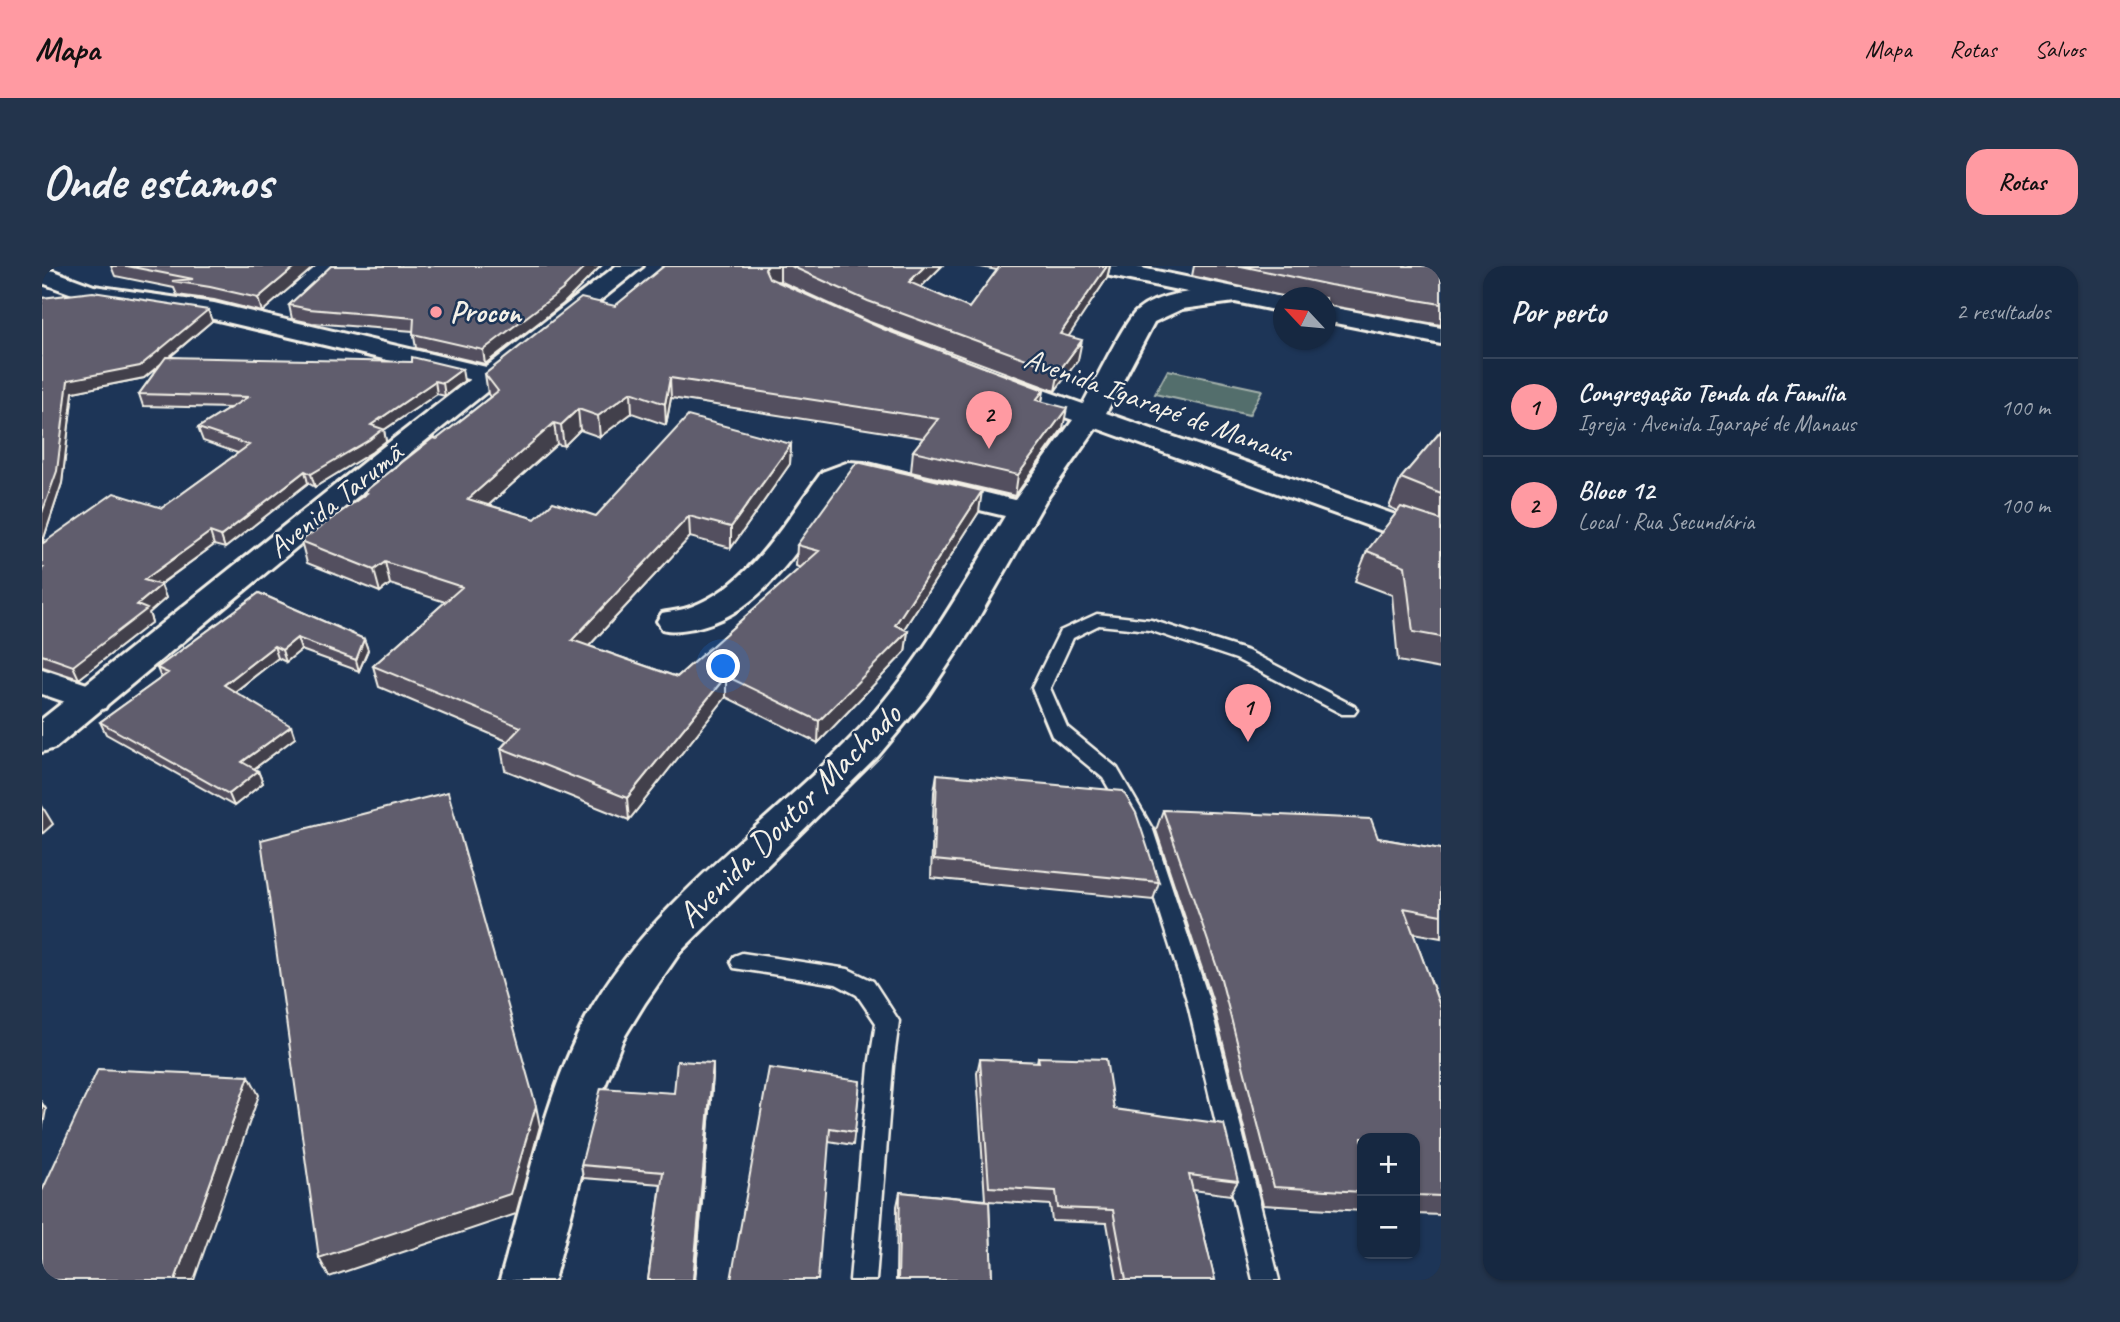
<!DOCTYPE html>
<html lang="pt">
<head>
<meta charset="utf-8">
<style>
  body { margin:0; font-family:Caveat,sans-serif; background:#23344c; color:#f1f3f6 }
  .controls { position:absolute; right:21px; bottom:21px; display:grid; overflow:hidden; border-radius:14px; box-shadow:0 2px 5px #0004 }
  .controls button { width:63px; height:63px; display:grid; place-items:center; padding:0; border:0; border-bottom:2px solid #35445a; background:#162841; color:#f1f3f6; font:35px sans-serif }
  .compass { position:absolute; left:1231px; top:21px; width:63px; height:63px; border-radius:50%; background:#162841; box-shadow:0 2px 5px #0004; rotate:296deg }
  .you { position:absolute; left:682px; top:401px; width:24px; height:24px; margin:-18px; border:5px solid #fff; border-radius:50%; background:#1a73e8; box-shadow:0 0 0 10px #1a73e833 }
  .badge { display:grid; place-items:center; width:46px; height:46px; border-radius:50%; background:#ff9aa2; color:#111; font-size:23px; font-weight:700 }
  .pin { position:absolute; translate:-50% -58px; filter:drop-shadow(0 2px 4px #0008) }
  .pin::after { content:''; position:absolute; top:37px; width:24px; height:21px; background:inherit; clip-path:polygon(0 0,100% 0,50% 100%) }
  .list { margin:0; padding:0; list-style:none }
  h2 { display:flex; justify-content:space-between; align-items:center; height:91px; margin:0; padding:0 28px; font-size:30px }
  h2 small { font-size:23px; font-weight:400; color:#9ea6b1 }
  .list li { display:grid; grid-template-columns:46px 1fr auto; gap:21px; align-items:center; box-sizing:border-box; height:98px; padding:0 28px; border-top:2px solid #35445a }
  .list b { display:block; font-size:26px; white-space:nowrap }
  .list p { margin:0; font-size:23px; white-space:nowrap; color:#9ea6b1 }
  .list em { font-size:23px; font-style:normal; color:#9ea6b1 }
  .map { position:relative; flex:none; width:1399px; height:1014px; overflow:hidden; border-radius:21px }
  header { display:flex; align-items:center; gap:42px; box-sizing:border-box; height:98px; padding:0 35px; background:#ff9aa2; color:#111 }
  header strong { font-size:33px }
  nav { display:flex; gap:38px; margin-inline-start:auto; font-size:24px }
  .intro { display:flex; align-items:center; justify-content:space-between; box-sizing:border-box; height:168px; padding:0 42px }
  h1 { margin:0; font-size:49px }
  .button { padding:18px 32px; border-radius:21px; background:#ff9aa2; color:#111; font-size:24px; font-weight:700 }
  main { display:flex; gap:42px; padding:0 42px }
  aside { flex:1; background:#162841; border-radius:21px; box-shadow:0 2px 5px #0004 }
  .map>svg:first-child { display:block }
</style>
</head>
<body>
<header>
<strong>Mapa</strong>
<nav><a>Mapa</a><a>Rotas</a><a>Salvos</a></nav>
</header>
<div class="intro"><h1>Onde estamos</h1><a class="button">Rotas</a></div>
<main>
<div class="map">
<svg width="1399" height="1014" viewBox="0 0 1399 1014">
  <rect width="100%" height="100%" fill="#1d3557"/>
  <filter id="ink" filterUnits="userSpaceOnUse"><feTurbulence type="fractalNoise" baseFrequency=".0143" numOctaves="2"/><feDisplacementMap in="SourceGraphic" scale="14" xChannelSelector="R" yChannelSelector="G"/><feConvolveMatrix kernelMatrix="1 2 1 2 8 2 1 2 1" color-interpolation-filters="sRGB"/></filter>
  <g filter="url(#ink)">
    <path fill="#526e6c" stroke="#a3b0aa" stroke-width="2" d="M1126,104L1220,124L1207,149L1113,128Z"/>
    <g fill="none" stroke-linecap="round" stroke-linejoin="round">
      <defs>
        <path id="lane" d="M1055,348L1109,354L1206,385L1312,440L1315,444L1312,448H1300L1194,393L1107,364L1057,359L1031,372L1008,422L1025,461L1075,502L1111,564L1167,734L1237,1014H1211L1145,734L1091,564L1061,512L1010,470L990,422L1018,365Z
          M700,687L806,703L831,715L857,755L851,800L834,1014H808L827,800L834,757L815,729L794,718L692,702L689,696L692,690Z"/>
        <path id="street" d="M0,3L12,5L52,20L172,37L457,104L461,110L457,116L447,118L172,53L47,34L0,17Z
          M1199,22L1208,24L1211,29L1208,34L1140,43L1112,56L1064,147L1399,265V286L1054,162L1003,235L933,358L884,432L836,490L638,686L603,737L581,773L561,825L512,1014H458C482,932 504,827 544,752C606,638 720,564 809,472C872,407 917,328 963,250L811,214L802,218C761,274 724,347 652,362C640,364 632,366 620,363L615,355L620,347C630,345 642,344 651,340C709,318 745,253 780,206L807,196L822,197L973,234L1031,154L942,122L938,116L942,110L952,108L962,110L1041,138C1051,120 1082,55 1095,45C1121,23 1167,25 1199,22Z
          M0,403L63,424L68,433L63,442L50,445L0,428Z"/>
        <path id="secondary" d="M574,0H601L357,196L13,482L0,486V453L337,184Z
          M1042,0H1090L1245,32H1241V46L1054,7L1046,5Z
          M1283,40L1399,62V78L1283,55Z"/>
      </defs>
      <use href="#lane" stroke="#f4f1e8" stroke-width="5"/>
      <use href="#street" stroke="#f4f1e8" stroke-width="6"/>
      <use href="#secondary" stroke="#f4f1e8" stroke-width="6"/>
      <use href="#lane" fill="#1d3557" fill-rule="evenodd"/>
      <use href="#street" fill="#1d3557" fill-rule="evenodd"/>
      <use href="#secondary" fill="#1d3557" fill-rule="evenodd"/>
    </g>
    <path fill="#53505e" stroke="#f4f1e8" stroke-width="2" d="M69,0H273L220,46L172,34L135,29L132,22L73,10Z
      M289,0H559L521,38L443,98L374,82L371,65L270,57L250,53L247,39Z
      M622,0H900L879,21L927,42L955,4L933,0H1068L1065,12L1026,70L1036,94L1013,125L825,55L738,15H734L841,63L1002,124L1000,136L1021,162L973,230L869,206L871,185L881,172L629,132L624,159L590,147L558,171L538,164L522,180L515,178L447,239L493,253L554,250L749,178L748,198L689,282L648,271L547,380L635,411L758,302L754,300L755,279L937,246L862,363L866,365L863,386L776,477L684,431L587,554L463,504L459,482L465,475L337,421L331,400L403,336L348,318L338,326L265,297L259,275L322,229V226L395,173L448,131L446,128L443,108L573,40Z
      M1152,0H1399V59L1284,39V32H1250L1150,10Z
      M0,32L170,55L128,91L422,115L403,130L395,128L342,164L344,175L330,186L273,221L266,217L183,282L172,279L118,319H119L124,332L107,347L110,356L37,413L1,401H0V278L120,242L196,187L161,175L156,162L188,142L101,140L97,128L117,100L102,112L31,126L20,217L0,278Z
      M1399,165V403L1356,395L1350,329L1313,315L1325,285L1356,245L1347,241L1359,212Z
      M217,327L322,373L326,384L317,405L259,384L244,396L236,392L193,426L253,472L212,503L216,505L221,517L192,540L64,468L58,456L119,412L115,402Z
      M895,508L1117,616L1111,634L889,612L892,526Z
      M1121,544L1336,572L1399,583V672L1371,667L1399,743V949L1373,948V872H1320V945L1221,939L1170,733L1114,564Z
      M996,791L1072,843L1196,915L1188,929L1151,924L1173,1014H1075L1065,957L1010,955L1008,939L947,935L950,1014H854L855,940L858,926L943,934L935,807L938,793L995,796Z
      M671,810L653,1014H606L619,918L541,912L539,899L632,827Z
      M818,815L811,879L787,875L689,1014Z"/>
    <path fill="#43414c" stroke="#f4f1e8" stroke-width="2" d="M254,0H273L220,46L216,32Z
      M544,0H559L521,38L443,98L441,84Z
      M726,0H738V15L727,16L723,3Z
      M883,0H900L865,35L867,16Z
      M1065,0H1068L1065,12L1015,88L1018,68Z
      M166,44L170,55L102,112L31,126L20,217L0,278V247L26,114Z
      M1040,74L1036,94L1013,125L1017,105Z
      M420,103L422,115L403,130L401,117Z
      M628,112L629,132L624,159L623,138Z
      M393,115L395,128L342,164L344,175L330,186L273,221L269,208L329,159Z
      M1002,124L998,145L994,134Z
      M589,126L590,147L558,171L556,150Z
      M1025,142L1021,162L973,230L976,209Z
      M536,143L538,164L522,180L519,159Z
      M512,157L515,178L430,254L426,233Z
      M749,178L748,198L689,282V261Z
      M263,205L266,217L183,282L179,270Z
      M940,225L937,246L851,380L866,365L863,386L776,477L777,455L853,359Z
      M647,250L648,271L533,395L530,374Z
      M168,266L172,279L107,326L102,314Z
      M343,296L348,318L338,326L332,304Z
      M119,319L124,332L107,347L110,356L37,413L31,400L95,339Z
      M255,372L259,384L244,396L240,384Z
      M322,373L326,384L317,405L314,394Z
      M232,380L236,392L186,431L182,419Z
      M684,410V431L587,554L585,532Z
      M249,460L253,472L205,508L200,496Z
      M216,505L221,517L192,540L187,528Z
      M0,540L11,558L0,568Z
      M671,797V810L653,1014H651Z
      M207,810L217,829L152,1014H133Z
      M0,837L4,843L0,865Z
      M494,840L498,860L474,948L287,1011L277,992Z"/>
    <path fill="#605d6d" stroke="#f4f1e8" stroke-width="2" d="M85,0H254L216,32L168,21L130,15L151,13Z
      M289,0H544L520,24L441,84L371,68L372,52L267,43L247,39Z
      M622,0H726L723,3L727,12L841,63L1002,124L994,134L1025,142L976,209L871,185L896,153L628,112L623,138L589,126L556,150L536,143L519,159L512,157L426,233L493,253L511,236L554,250L646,150L749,178L689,261L647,250L530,374L635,411L777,285L755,279L815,196L940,225L853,359L866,365L777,455L684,410L585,532L459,482L479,461L331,400L420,321L343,296L332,304L259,275L325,227L322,226L391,172L395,173L456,125L443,108L539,32L573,40Z
      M749,0H883L867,16L927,42L958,0H1065L1018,68L1040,74L1017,105L826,35Z
      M1199,0H1399V38L1288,19Z
      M51,26L166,44L98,100L26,114L15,205L0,247V32Z
      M124,91L370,96V91L420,103L401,117L393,115L329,159L341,163L327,174L269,208L263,205L179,270L168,266L102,314L119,319L95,339L105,343L31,400L0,389V303L1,302H0V278L72,227L120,242L207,179L156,162L206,131L97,128Z
      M1399,165V228L1359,212Z
      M1359,241L1399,254V371L1371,366L1363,300L1325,285Z
      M217,327L322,373L314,394L255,372L240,384L232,380L182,419L249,460L200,496L216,505L187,528L58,456L126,407L115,402Z
      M895,508L1081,525L1094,547L1117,616L892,594Z
      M406,526L494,840L468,928L277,992L219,574Z
      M1121,544L1329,553L1336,572L1399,583V649L1362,642L1399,743V930L1373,929V872H1320V926L1232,921L1179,713Z
      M996,791L1064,793L1072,843L1182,858L1196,915L1147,909L1173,1014H1084L1071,944L1016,942L1014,925L947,921L938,793L997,796Z
      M635,795L671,797L651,1013L655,1014H606L621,906L539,899L559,822L632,827Z
      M727,802L818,815L813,866L788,862L776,1014H689Z
      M56,803L207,810L133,1014H0V925Z
      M858,926L947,935L950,1014H856Z"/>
  </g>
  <circle fill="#ff9aa2" stroke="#1d3557" stroke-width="2.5" cx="394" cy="46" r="7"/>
  <g text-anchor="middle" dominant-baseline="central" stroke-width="5" stroke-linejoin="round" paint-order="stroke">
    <g font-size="30" font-weight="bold" fill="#f4f1e8" stroke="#1d3557" text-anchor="start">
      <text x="408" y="46">Procon</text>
    </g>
    <g font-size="30" fill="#f4f1e8" stroke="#1d3557">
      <text transform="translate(1116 139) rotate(20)">Avenida Igarapé de Manaus</text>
      <text transform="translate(293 234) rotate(-39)">Avenida Tarumã</text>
    </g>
    <g font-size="35" fill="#f4f1e8" stroke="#1d3557">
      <text transform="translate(747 549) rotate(-45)">Avenida Doutor Machado</text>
    </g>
  </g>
</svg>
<div class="controls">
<button>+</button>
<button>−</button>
</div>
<svg class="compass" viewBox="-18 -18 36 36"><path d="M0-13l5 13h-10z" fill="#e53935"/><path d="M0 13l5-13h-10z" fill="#9ea6b1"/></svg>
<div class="you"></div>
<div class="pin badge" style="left:1206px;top:476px">1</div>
<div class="pin badge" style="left:947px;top:183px">2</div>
</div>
<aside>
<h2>Por perto<small>2 resultados</small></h2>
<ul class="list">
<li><span class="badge">1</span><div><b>Congregação Tenda da Família</b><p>Igreja · Avenida Igarapé de Manaus</p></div><em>100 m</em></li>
<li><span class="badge">2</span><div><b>Bloco 12</b><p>Local · Rua Secundária</p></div><em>100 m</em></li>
</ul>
</aside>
</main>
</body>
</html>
